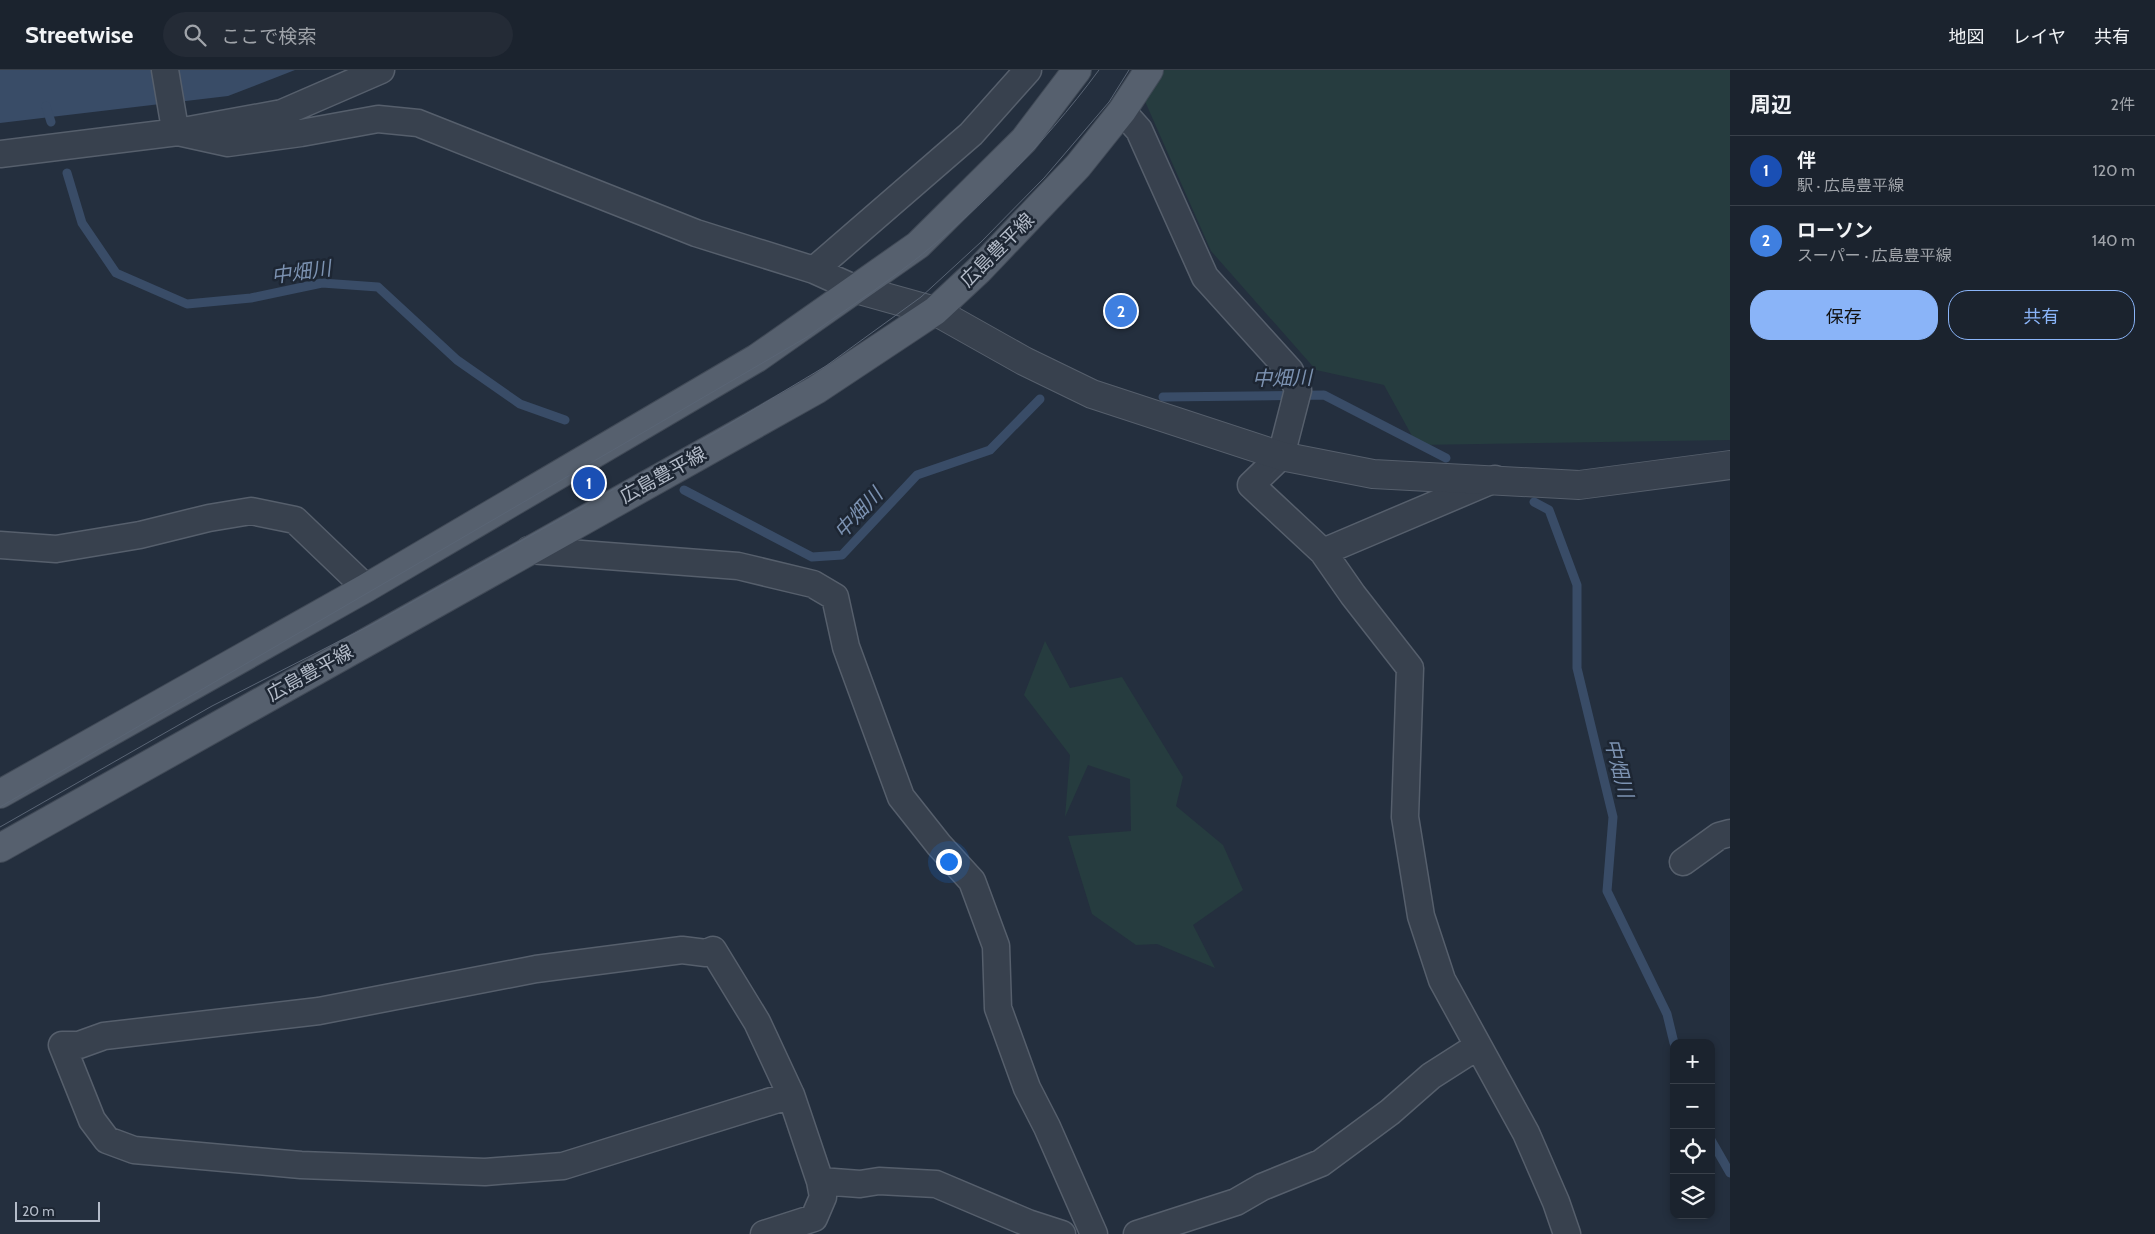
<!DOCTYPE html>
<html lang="ja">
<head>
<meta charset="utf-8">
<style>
  body { margin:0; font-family:Cabin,"Noto Sans JP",sans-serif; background:#242b36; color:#f1f3f6 }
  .controls { position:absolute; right:15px; bottom:15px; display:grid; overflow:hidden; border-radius:10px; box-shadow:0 2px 8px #0003 }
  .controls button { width:45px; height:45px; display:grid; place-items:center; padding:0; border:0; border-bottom:1px solid #39404a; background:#1b232e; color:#f1f3f6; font:25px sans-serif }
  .scale { position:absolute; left:15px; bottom:12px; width:85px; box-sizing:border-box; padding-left:5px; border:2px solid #b4bcc9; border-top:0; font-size:14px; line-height:18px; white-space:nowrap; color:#b4bcc9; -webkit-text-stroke:4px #1d2633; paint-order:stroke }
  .you { position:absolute; left:948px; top:791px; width:18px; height:18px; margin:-12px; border:4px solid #fff; border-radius:50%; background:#1a73e8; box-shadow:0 0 0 8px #1a73e833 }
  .badge { display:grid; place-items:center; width:32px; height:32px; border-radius:50%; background:#8ab4f8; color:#fff; font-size:16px; font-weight:700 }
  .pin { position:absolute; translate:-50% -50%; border:2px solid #fff; box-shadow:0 1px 5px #0006 }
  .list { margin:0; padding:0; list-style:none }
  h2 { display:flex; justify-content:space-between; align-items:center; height:65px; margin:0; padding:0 20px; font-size:21px }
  h2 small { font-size:16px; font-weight:400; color:#a0a4aa }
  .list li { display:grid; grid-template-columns:32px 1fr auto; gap:15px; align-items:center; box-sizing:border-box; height:70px; padding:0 20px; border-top:1px solid #39404a }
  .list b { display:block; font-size:19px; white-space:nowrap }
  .list p { margin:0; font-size:16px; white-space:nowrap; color:#a0a4aa }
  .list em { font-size:16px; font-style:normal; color:#a0a4aa }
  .actions { display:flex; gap:10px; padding:15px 20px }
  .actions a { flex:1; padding:11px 0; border:1px solid #8ab4f8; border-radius:20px; text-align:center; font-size:18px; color:#8ab4f8 }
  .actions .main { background:#8ab4f8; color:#111 }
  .icon { flex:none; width:28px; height:28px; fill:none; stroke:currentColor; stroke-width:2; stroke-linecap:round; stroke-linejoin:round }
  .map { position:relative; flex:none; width:1730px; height:1164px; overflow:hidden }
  header { display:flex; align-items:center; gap:30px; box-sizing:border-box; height:70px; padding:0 25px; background:#1b232e; border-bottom:1px solid #39404a }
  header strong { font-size:24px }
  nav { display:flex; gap:28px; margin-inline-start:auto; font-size:18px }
  .search { width:350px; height:45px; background:#242b36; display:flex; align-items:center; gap:12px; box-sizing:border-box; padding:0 18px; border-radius:28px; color:#a0a4aa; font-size:19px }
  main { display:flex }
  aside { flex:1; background:#1b232e }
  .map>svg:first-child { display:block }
</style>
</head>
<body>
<header>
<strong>Streetwise</strong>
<div class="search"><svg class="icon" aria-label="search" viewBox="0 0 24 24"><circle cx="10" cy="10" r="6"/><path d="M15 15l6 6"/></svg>ここで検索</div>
<nav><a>地図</a><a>レイヤ</a><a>共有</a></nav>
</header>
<main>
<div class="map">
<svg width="1730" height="1164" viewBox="0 0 1730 1164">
  <rect width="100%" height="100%" fill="#242f3e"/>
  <path fill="#263c3f" d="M1164,0H1730V370L1417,375L1384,315L1316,300L1211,181L1144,29Z
    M1045,571L1070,618L1122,607L1183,707L1176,736L1223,775L1243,820L1193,855L1215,898L1157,874L1136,875L1092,844L1068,766L1131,761L1130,709L1088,695L1065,747L1070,685L1024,625Z"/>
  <path fill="#394c67" d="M0,0H295L228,26L0,53Z"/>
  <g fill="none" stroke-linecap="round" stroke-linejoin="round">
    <path stroke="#394c67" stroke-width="9" d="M46,36L51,52
      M67,103L82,153L116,203L187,234L251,228L322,213L378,217L457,290L520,334L565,350
      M1163,327L1324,325L1446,388
      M684,420L812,487L842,485L917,405L990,380L1040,329
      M1534,432L1549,440L1577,515V598L1613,747L1607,821L1667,944L1674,973
      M1711,1070L1730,1103"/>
    <defs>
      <path id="minor" d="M165,0L174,53L178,62L228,73L301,63L378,49L418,53L696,163L814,200L856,219
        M1122,41L1139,60L1205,207L1290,301L1298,320L1281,386L1251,415L1323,482L1353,525L1410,598L1405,747L1421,846L1442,910L1526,1063L1556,1132L1567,1164
        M0,84L178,62L282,43L381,0
        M814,200L971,64L1028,0
        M0,475L56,479L140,465L209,448L251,441L295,450L366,518
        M529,480L738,496L813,514L835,527L846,577L901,727L939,775L972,811L996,876L998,938L1027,1018L1047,1057L1094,1164
        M1323,482L1495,409
        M1683,792L1719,766L1730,763
        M682,880L706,883L713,880L757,952L791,1025L563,1096L485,1102L301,1095L134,1080L107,1070L92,1050L62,975H79L104,966L319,941L536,899Z
        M820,1111L860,1114L879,1111L936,1114L1028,1153L1062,1164
        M764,1164L814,1148L823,1127L820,1111L791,1025
        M1137,1164L1236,1132L1262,1117L1321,1093L1390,1042L1431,1006L1478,976"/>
      <path id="tertiary" d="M856,219L935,241L1024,291L1092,324L1281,386L1373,404L1579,415L1730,395"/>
      <path id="primary" d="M0,724L366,518L757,288L918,175L1024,70L1077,0
        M0,778L816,320L935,241L979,200L1078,96L1122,41L1149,0"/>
    </defs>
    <use href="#minor" stroke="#565f6c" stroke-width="29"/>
    <use href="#tertiary" stroke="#565f6c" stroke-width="30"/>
    <use href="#primary" stroke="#414a57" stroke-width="30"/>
    <use href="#minor" stroke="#38414e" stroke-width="26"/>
    <use href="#tertiary" stroke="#38414e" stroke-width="28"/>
    <use href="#primary" stroke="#56606e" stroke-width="28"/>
    <path stroke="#5a6575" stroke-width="1" d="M0,737L807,267C836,246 866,227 894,206C971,149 1042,77 1099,0
      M0,757L212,636L373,554L598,428L716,362L826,296L921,227L981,172L1044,108L1109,32L1129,0"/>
  </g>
  <g text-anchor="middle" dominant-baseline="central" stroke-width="5" stroke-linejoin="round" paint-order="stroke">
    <g font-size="19" fill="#b4bcc9" stroke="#1d2633">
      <text transform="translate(997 180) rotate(-45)">広島豊平線</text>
      <text transform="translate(663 405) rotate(-29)">広島豊平線</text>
      <text transform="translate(310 603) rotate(-29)">広島豊平線</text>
    </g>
    <g font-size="20" font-style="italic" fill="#7c92b1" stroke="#1d2633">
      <text transform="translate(301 202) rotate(-8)">中畑川</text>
      <text transform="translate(1282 308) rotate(-1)">中畑川</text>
      <text transform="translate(858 443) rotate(-47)">中畑川</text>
      <text transform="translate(1619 698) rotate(76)">中畑川</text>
    </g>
  </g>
</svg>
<div class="controls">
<button>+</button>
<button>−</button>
<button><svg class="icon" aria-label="locate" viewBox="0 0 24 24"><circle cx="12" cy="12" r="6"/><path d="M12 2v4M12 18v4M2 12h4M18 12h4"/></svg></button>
<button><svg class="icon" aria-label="layers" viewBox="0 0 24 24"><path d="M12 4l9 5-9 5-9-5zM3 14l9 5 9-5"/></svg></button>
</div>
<div class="scale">20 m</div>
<div class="you"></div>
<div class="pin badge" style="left:589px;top:413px;background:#1a4fb4">1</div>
<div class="pin badge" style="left:1121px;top:241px;background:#3f7fe0">2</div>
</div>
<aside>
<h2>周辺<small>2件</small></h2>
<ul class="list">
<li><span class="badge" style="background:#1a4fb4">1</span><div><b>伴</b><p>駅 · 広島豊平線</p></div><em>120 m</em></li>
<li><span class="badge" style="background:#3f7fe0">2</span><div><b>ローソン</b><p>スーパー · 広島豊平線</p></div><em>140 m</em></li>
</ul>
<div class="actions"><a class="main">保存</a><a>共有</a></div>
</aside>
</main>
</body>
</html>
